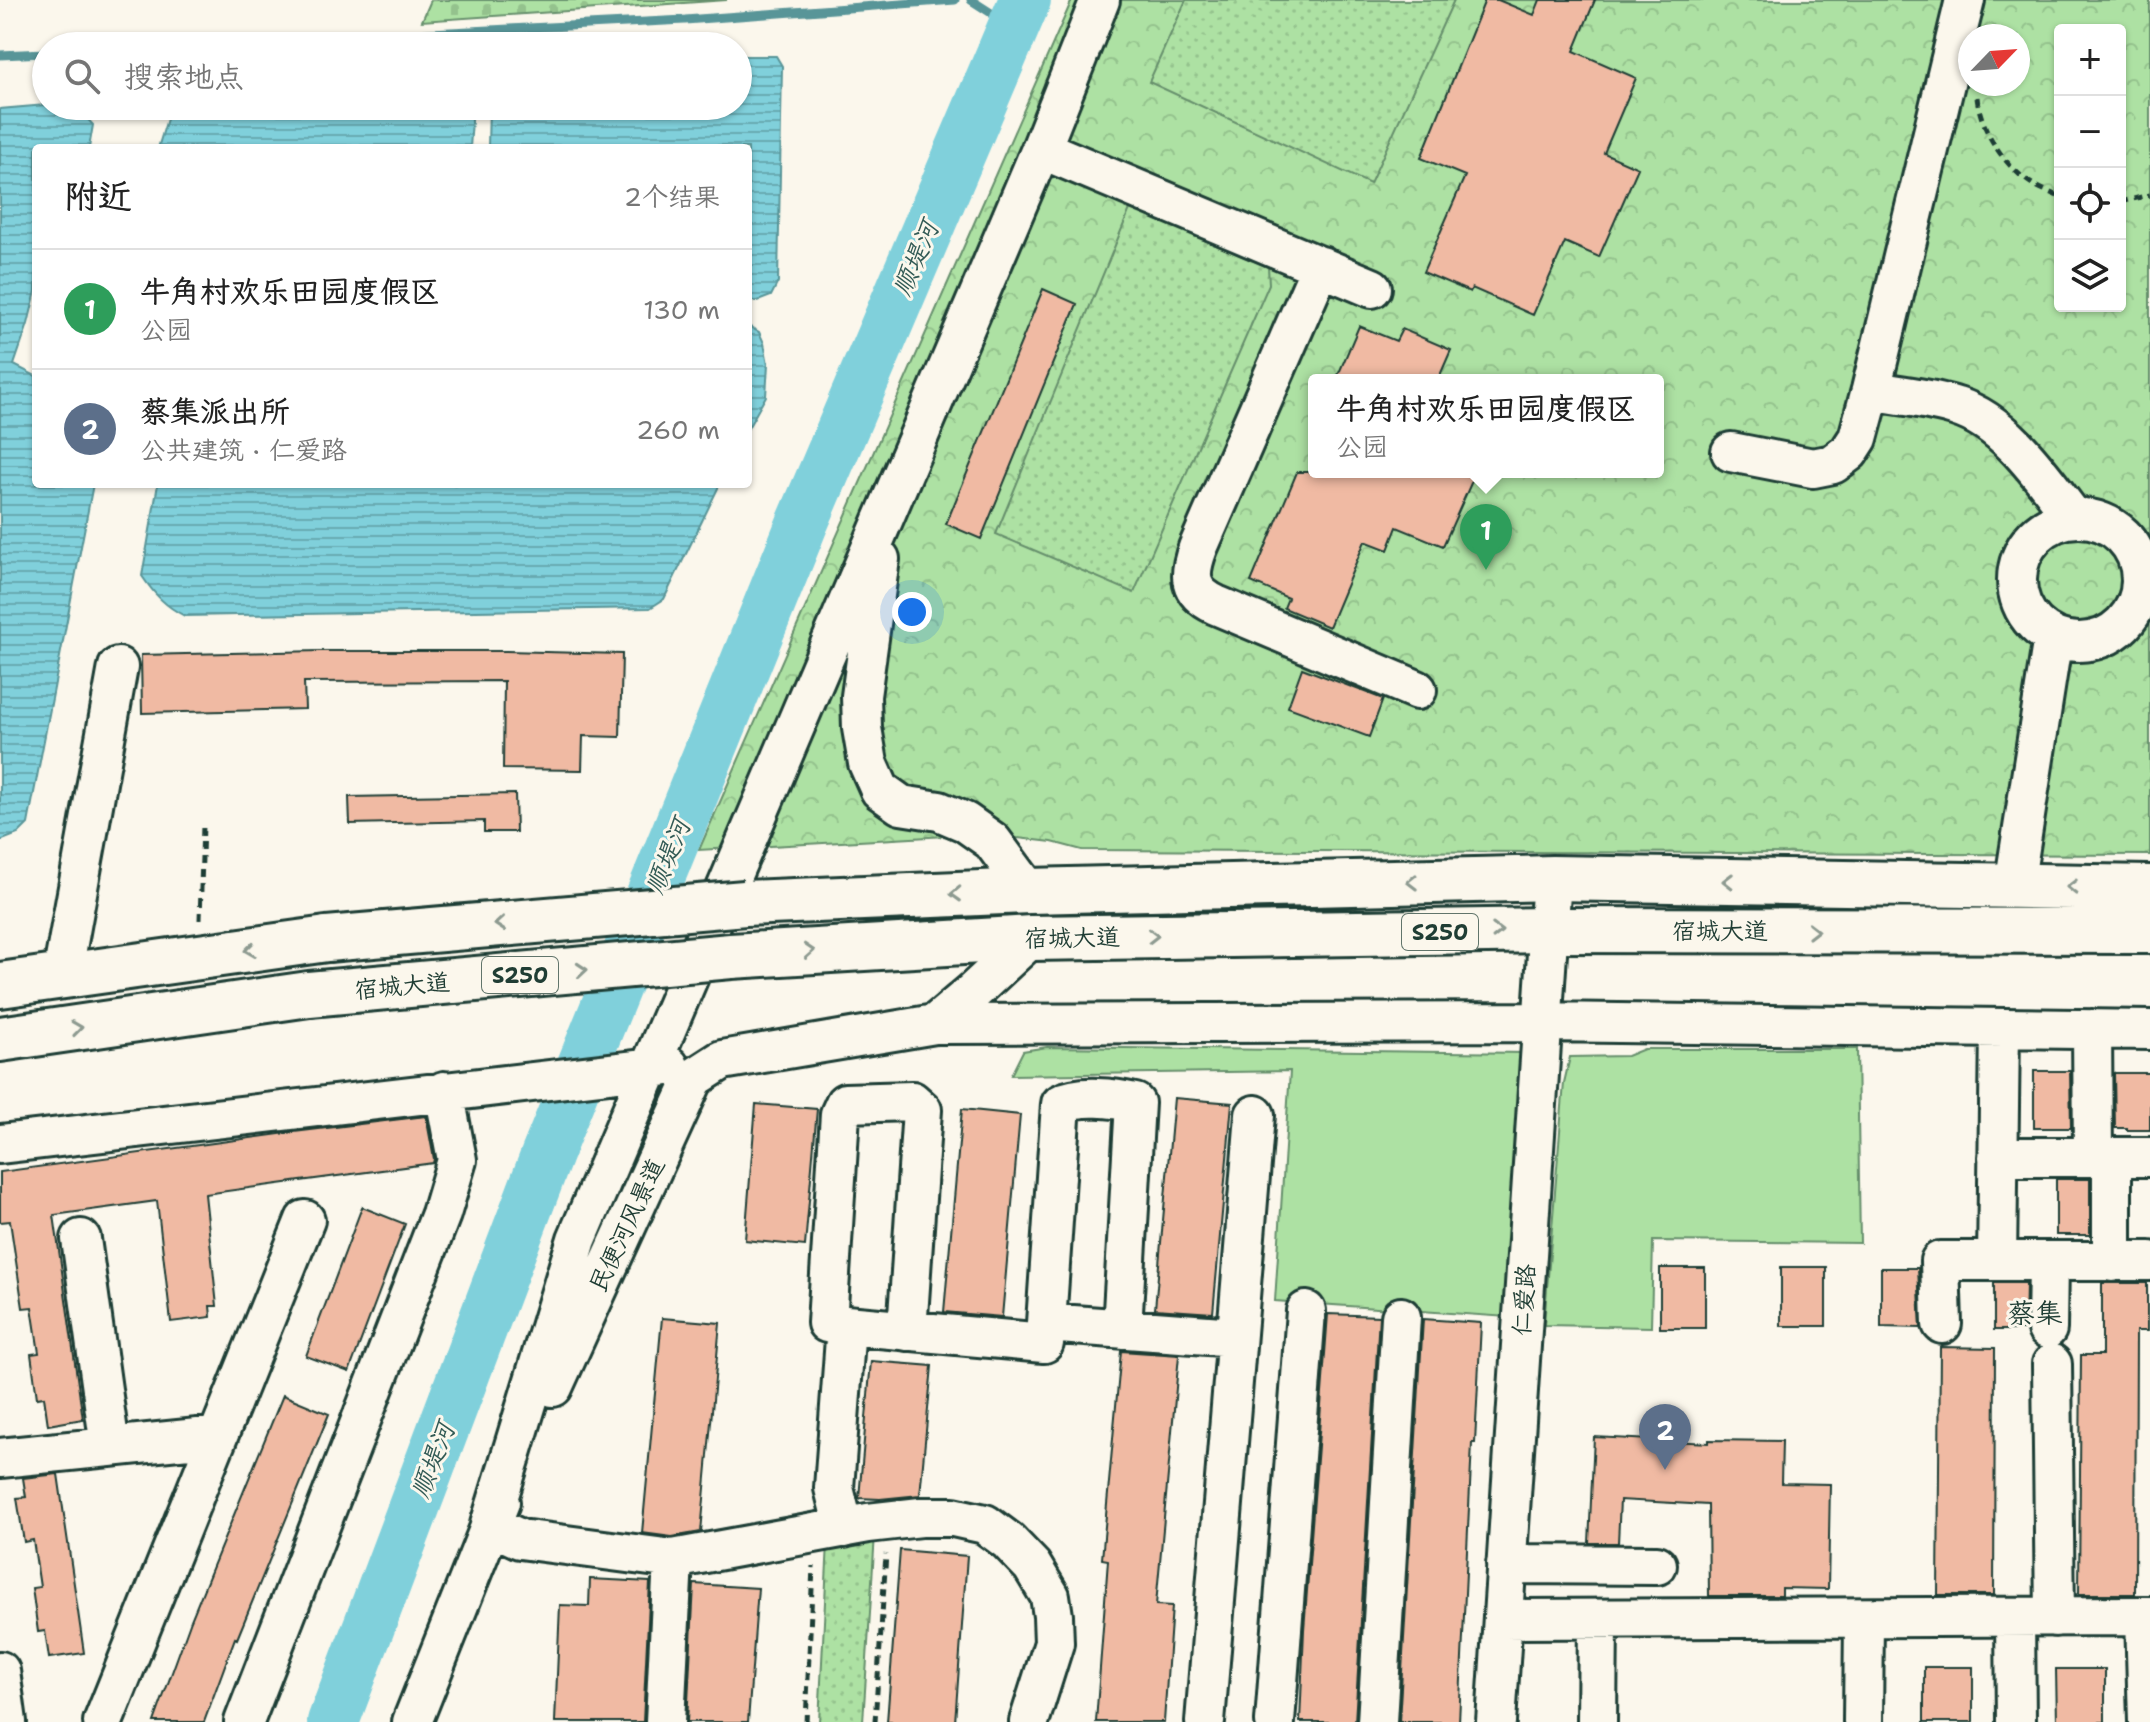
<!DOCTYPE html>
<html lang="zh">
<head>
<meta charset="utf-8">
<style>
  body { margin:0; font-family:"Shantell Sans","LXGW WenKai TC",sans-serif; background:#f2f2f2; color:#222 }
  .controls { position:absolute; right:24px; top:24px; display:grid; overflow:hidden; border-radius:8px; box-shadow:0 2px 6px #0004 }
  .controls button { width:72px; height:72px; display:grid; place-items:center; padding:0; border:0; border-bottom:2px solid #e0e0e0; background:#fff; color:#222; font:40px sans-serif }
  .compass { position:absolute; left:1958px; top:24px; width:72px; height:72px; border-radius:50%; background:#fff; box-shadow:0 2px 6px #0004; rotate:65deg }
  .you { position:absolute; left:912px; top:612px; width:28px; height:28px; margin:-20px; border:6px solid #fff; border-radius:50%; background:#1a73e8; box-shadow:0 0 0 12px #1a73e833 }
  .badge { display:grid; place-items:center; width:52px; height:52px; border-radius:50%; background:#0f766e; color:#fff; font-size:26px; font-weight:700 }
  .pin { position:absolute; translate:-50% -66px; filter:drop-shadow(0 2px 4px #0008) }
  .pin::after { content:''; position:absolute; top:42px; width:28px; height:24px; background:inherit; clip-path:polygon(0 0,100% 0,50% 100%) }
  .popup { position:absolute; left:1308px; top:374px; width:356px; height:104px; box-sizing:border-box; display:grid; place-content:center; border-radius:8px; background:#fff; filter:drop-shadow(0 2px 6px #0005); font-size:26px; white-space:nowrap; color:#767676 }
  .popup b { font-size:30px; color:#222 }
  .popup::after { content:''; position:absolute; left:50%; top:100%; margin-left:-16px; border:16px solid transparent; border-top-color:#fff }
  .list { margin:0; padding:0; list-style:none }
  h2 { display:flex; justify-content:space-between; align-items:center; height:104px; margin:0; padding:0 32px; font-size:34px }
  h2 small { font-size:26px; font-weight:400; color:#767676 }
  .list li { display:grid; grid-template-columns:52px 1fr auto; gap:24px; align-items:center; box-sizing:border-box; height:120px; padding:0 32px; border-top:2px solid #e0e0e0 }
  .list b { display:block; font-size:30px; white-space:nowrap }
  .list p { margin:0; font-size:26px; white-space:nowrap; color:#767676 }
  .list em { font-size:26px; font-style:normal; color:#767676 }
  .icon { flex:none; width:44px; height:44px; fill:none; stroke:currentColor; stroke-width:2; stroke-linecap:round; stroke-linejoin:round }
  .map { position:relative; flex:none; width:2150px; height:1722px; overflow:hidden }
  .search { position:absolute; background:#fff; box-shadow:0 2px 6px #0004; left:32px; top:32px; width:720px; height:88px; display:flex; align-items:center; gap:20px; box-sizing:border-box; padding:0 28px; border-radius:44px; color:#767676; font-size:30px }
  .panel { position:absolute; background:#fff; box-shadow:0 2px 6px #0004; left:32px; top:144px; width:720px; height:344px; border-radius:8px }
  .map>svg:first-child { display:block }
</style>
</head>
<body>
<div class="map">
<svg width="2150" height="1722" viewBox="0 0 2150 1722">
  <defs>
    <pattern id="cemetery-stones" width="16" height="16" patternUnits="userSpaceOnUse" patternTransform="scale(2)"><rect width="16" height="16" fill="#ade1a3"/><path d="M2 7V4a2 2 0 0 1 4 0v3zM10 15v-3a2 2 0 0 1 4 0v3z" fill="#94c28d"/></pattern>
    <pattern id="park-crowns" width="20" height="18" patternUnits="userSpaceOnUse" patternTransform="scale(2)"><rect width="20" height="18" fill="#ade1a3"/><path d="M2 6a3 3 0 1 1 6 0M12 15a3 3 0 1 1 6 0" fill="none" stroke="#94c28d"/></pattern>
    <pattern id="garden-dots" width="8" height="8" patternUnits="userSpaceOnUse" patternTransform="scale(2)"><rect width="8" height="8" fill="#ade1a3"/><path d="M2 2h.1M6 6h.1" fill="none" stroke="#94c28d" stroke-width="1.8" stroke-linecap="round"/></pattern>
    <pattern id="water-rules" width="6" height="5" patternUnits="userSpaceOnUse" patternTransform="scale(2)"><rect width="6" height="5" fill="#80d0db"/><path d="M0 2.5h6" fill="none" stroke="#68aab2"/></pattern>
  </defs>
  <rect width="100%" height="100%" fill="#fbf7ec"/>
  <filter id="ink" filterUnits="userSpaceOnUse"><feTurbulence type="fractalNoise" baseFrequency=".0125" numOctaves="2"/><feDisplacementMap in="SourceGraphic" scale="16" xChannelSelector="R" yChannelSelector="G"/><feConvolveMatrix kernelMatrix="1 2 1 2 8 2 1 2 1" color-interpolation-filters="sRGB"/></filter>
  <g filter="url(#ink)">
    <path fill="#ade1a3" stroke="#668f6c" stroke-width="2" d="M1047,1047L1527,1053L1508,1317L1275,1301L1290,1071L1011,1075L1023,1051Z
      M1644,1049H1857L1860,1243L1653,1241L1651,1327L1544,1325L1564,1083L1570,1057L1627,1056Z"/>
    <path fill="url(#cemetery-stones)" stroke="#668f6c" stroke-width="2" d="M431,0H727L422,21Z"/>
    <path fill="url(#park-crowns)" stroke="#668f6c" stroke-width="2" fill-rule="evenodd" d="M1072,0H2150V855L1082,850L1052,842L982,834L699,850ZM2060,30H2120V306H2060ZM1970,36H2018V84H1970ZM1314,380H1658V472H1314Z"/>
    <path fill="url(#garden-dots)" stroke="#668f6c" stroke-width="2" d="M1186,0H1454L1370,184L1149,82Z
      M1130,209L1148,215L1268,267L1269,284L1134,593L996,534Z
      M875,1534L863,1722H819L828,1542Z"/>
    <path fill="url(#water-rules)" stroke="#599598" stroke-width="2" d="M738,56H776L782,66L778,282L771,296L758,301H748V148H488L489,106H738Z
      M46,105C74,108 73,102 93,125L89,148H36V291L28,324L14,365L36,376V484H93L28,824L18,834L0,841V109Z
      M171,106H473L470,148H158Z
      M748,326L759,332L764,343L768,364L766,396L748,428Z
      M158,484H720L664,599L650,608L185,616C166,607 154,594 142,576Z"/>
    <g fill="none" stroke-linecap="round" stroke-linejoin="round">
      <path stroke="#599598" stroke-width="9" d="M971,0L1013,27
        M176,46L685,20L955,0
        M0,55L46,53"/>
      <path stroke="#80d0db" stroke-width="52" d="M333,1722L547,1154L802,524L1025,0"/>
    </g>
    <path fill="#f0baa3" stroke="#1f3d34" stroke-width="2" d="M1485,0H1498L1534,15L1540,0H1595L1574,51L1636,78L1604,153L1638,168L1599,257L1565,242L1533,315L1472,288L1470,292L1423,272L1465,176L1421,158Z
      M1043,289L1077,304L981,539L946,524Z
      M1359,326L1396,341L1402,329L1451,350L1438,380H1336Z
      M1297,472H1476L1443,546L1397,527L1388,550L1365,541L1329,627L1284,608L1288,598L1251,582Z
      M320,651H506L622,654L620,737L583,736L582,770L503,769L504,681L304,682L305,709L142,713L141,655Z
      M1302,668L1383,699L1369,737L1288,707Z
      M515,794L516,832H484V821L350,824L349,797Z
      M2034,1071H2070L2071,1128H2034Z
      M2114,1073H2150V1130H2127V1128H2115Z
      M1174,1098L1232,1103L1213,1313L1155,1309Z
      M756,1104L817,1109L805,1246L745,1240Z
      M962,1109L1020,1115L1002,1317L944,1312Z
      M426,1116L434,1159L433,1163L205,1194L217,1306H210L211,1317L171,1322L157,1201L54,1215L83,1419L48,1425L44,1397L37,1398L31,1354L39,1353L32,1307L23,1308L10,1221L0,1222V1172L294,1132Z
      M2056,1179H2090V1235H2056Z
      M362,1207L405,1224L349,1372L306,1356Z
      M1781,1267H1826V1326H1781Z
      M1660,1268H1705V1328H1660Z
      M1881,1268H1918L1921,1328L1881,1327Z
      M1994,1283H2026L2025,1330H1994Z
      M2102,1283H2147V1331H2136L2135,1594H2079L2081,1355H2102Z
      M1328,1314L1379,1316L1355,1722H1300L1304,1630Z
      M662,1318L720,1323L701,1532L672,1537L642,1533Z
      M1423,1319L1481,1323L1475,1443H1472L1459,1722H1399Z
      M1940,1347L1995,1348L1994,1595H1938Z
      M1121,1351L1179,1355L1156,1605L1172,1606L1164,1722H1096L1108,1560L1102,1559Z
      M871,1361L932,1366L920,1495L880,1499L859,1498Z
      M283,1395L329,1414L237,1639L235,1638L204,1722H154L191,1620Z
      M1594,1437L1709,1443V1440L1782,1441L1781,1483L1830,1484L1828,1589L1782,1588V1596H1709L1708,1505L1620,1500L1618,1543H1589Z
      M58,1474L84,1653L49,1658L45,1631L38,1632L32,1588L40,1587L33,1540L24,1542L17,1498L26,1497L23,1478Z
      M900,1550L967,1556L955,1722H887Z
      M590,1579L650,1582L643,1722H555L560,1605L589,1606Z
      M694,1584L758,1588L748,1722H687Z
      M1924,1667H1973V1722H1924Z
      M2056,1669H2105V1722H2057Z"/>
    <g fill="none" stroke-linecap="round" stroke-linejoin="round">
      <defs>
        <path id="minor" d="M1041,149L1372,288
          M1321,266L1198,548C1188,575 1188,592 1216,605L1417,690
          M1871,390C1899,396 1930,398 1957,407C2006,422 2043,478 2073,517
          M1731,452L1813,468L1833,464L1849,452L1858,438L1871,390L1965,0
          M2017 580a62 62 0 1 1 124 0a62 62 0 1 1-124 0Z
          M880,559L861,696L862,728L868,763L880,790L901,805L939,811L965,822L992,841L1029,891
          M2014,886L2053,637
          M62,976L118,667
          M935,1024L1543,1022L2150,1030
          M2000,1028L1997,1261H2150
          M2092,1029L2093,1157
          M0,1144L669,1066
          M1998,1157H2112V1262
          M2112,1157H2150
          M81,1239L110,1447
          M1046,1323L1061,1104C1079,1094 1115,1098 1135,1103L1122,1329
          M1942,1324L1940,1261H1997
          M846,1325L827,1323L840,1114L845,1103L912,1101L922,1110L907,1331
          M2047,1329L2048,1262
          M2052,1364L2055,1617
          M553,1387L694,1078L722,1060L935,1024L974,991L1031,938
          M0,1458L218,1436
          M844,1528L834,1488L846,1325L1044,1343L1046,1323L1235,1337
          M1506,1564L1657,1565
          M2145,1616L2148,1722
          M2015,1617L2016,1722
          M1503,1619L2150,1616
          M0,1671L7,1722
          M103,1722L305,1220
          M244,1722L441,1214L457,1160L444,1091
          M412,1722L500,1502
          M665,1722L673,1559
          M1029,1722L1054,1643L1053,1616L1050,1596L1032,1566L1008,1541L985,1524L953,1517H921L868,1523L673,1559L520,1539L490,1525L577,1239L1041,149L1100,0
          M1205,1722L1255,1115
          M1275,1722L1306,1311
          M1377,1722L1401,1317
          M1496,1722L1552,878
          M1597,1722L1598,1619
          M1863,1722L1864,1618"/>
        <path id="major" d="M745,903L1029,891L1552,878L2150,888
          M731,956L1031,938L1549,930L2150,931
          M0,985L327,939
          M0,1039L309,994"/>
      </defs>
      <use href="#minor" stroke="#1f3d34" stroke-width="44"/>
      <use href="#major" stroke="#1f3d34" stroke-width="50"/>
      <path stroke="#1f3d34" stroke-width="5" stroke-dasharray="8 6" stroke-linecap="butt" d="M1977,97C1980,127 2001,161 2025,179C2035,187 2049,192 2060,197
        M2120,202L2150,195
        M2135,607L2150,611
        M200,920L203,825
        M806,1722L813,1566
        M875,1722L886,1554"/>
      <use href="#minor" stroke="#fbf7ec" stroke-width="38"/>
      <use href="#major" stroke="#fbf7ec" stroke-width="44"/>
      <defs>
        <path id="major-bridge" d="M327,939L745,903
          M309,994L731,956"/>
      </defs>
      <use href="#major-bridge" stroke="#1f3d34" stroke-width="50" stroke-linecap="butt"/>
      <use href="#major-bridge" stroke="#fbf7ec" stroke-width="44"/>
    </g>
    <defs><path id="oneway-chevron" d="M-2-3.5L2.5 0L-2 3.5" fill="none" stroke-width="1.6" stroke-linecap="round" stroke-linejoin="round" transform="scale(2)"/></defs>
    <g stroke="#8d9a90">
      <use href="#oneway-chevron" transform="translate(1728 881) rotate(-179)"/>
      <use href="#oneway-chevron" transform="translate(1412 882) rotate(179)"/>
      <use href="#oneway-chevron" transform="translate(2072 887) rotate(-179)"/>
      <use href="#oneway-chevron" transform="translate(956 894) rotate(178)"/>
      <use href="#oneway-chevron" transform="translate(500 924) rotate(175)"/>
      <use href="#oneway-chevron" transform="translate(1497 931) rotate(-1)"/>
      <use href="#oneway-chevron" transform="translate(1813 931)"/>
      <use href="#oneway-chevron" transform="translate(1153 936) rotate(-1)"/>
      <use href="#oneway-chevron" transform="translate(250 950) rotate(172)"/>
      <use href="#oneway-chevron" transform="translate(809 951) rotate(-4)"/>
      <use href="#oneway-chevron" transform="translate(582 970) rotate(-5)"/>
      <use href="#oneway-chevron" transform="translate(77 1028) rotate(-8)"/>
    </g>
  </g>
  <g text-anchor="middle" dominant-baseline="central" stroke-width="6" stroke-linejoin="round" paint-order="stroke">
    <g fill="#fbf7ec" stroke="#61756b" stroke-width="2">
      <rect x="1402" y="914" width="76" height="36" rx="6"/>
      <rect x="482" y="957" width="76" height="36" rx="6"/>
    </g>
    <g font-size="22" font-weight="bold" fill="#1f3d34">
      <text x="1440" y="932">S250</text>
      <text x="520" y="975">S250</text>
    </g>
    <g font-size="24" fill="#1f3d34" stroke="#fbf7ec">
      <text x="1720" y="931">宿城大道</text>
      <text transform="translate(1072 938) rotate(-1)">宿城大道</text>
      <text transform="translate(402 986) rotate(-5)">宿城大道</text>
      <text transform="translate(627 1225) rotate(-65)">民便河风景道</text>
      <text transform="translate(1524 1300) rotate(-86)">仁爱路</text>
    </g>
    <g font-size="26" font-style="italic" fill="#325a55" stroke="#fbf7ec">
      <text transform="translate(915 258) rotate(-67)">顺堤河</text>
      <text transform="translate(667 856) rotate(-68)">顺堤河</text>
      <text transform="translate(432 1460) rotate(-69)">顺堤河</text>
    </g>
    <g font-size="28" fill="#1f3d34" stroke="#fbf7ec">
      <text x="2035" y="1313">蔡集</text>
    </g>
  </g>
</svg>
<div class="controls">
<button>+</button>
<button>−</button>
<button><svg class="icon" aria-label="locate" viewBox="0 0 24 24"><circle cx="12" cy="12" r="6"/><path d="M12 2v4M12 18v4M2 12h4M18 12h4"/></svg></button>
<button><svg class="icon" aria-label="layers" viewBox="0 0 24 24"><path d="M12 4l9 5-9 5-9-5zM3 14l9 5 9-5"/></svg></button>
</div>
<svg class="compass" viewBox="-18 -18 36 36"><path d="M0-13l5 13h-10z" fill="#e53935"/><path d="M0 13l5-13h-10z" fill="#767676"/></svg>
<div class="you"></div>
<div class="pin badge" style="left:1486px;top:570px;background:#2e9e5b">1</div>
<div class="popup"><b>牛角村欢乐田园度假区</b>公园</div>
<div class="pin badge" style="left:1665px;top:1470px;background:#5c6f8a">2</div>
<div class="search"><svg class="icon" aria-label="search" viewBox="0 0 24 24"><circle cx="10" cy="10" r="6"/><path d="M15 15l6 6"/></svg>搜索地点</div>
<section class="panel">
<h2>附近<small>2个结果</small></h2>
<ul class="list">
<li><span class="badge" style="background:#2e9e5b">1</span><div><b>牛角村欢乐田园度假区</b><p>公园</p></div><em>130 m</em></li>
<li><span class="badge" style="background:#5c6f8a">2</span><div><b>蔡集派出所</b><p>公共建筑 · 仁爱路</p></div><em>260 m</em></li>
</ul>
</section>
</div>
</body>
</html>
